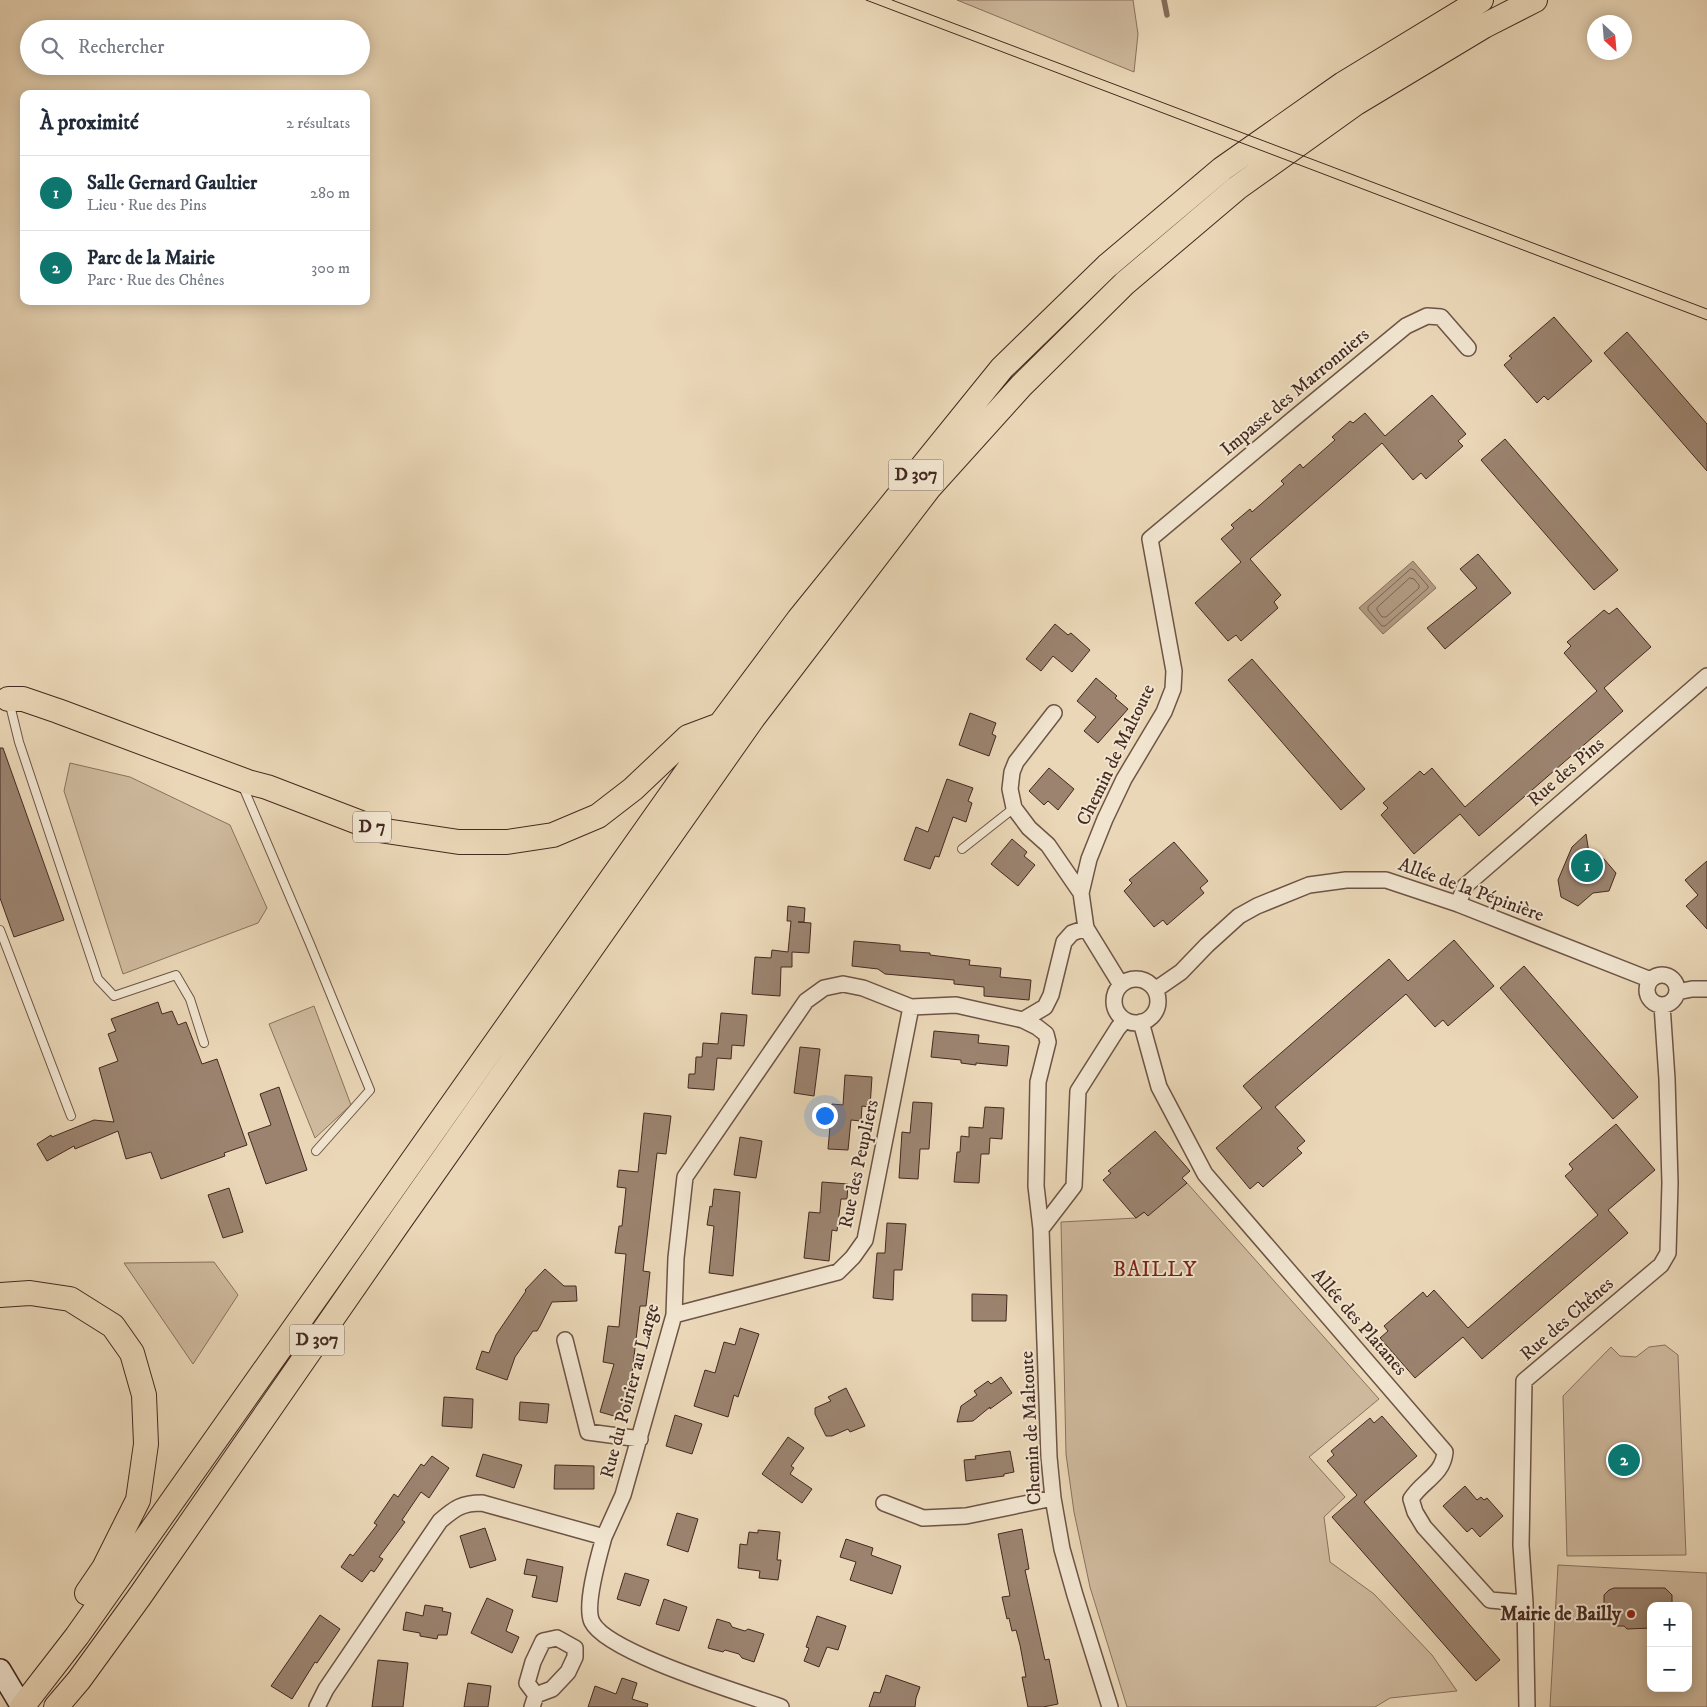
<!DOCTYPE html>
<html lang="fr">
<head>
<meta charset="utf-8">
<style>
  body { margin:0; font-family:"IM FELL DW Pica",serif; background:#f6f6f7; color:#1f2937 }
  .controls { position:absolute; right:15px; bottom:15px; display:grid; overflow:hidden; border-radius:10px; box-shadow:0 2px 12px #0003 }
  .controls button { width:45px; height:45px; display:grid; place-items:center; padding:0; border:0; border-bottom:1px solid #e0e1e3; background:#fff; color:#1f2937; font:25px sans-serif }
  .compass { position:absolute; left:1587px; top:15px; width:45px; height:45px; border-radius:50%; background:#fff; box-shadow:0 2px 12px #0003; rotate:154deg }
  .you { position:absolute; left:824px; top:1115px; width:18px; height:18px; margin:-12px; border:4px solid #fff; border-radius:50%; background:#1a73e8; box-shadow:0 0 0 8px #1a73e833 }
  .badge { display:grid; place-items:center; width:32px; height:32px; border-radius:50%; background:#0f766e; color:#fff; font-size:16px; font-weight:700 }
  .pin { position:absolute; translate:-50% -50%; border:2px solid #fff; box-shadow:0 1px 5px #0006 }
  .list { margin:0; padding:0; list-style:none }
  h2 { display:flex; justify-content:space-between; align-items:center; height:65px; margin:0; padding:0 20px; font-size:21px }
  h2 small { font-size:16px; font-weight:400; color:#747a83 }
  .list li { display:grid; grid-template-columns:32px 1fr auto; gap:15px; align-items:center; box-sizing:border-box; height:75px; padding:0 20px; border-top:1px solid #e0e1e3 }
  .list b { display:block; font-size:19px; white-space:nowrap }
  .list p { margin:0; font-size:16px; white-space:nowrap; color:#747a83 }
  .list em { font-size:16px; font-style:normal; color:#747a83 }
  .icon { flex:none; width:28px; height:28px; fill:none; stroke:currentColor; stroke-width:2; stroke-linecap:round; stroke-linejoin:round }
  .map { position:relative; flex:none; width:1707px; height:1707px; overflow:hidden }
  .search { position:absolute; background:#fff; box-shadow:0 2px 12px #0003; left:20px; top:20px; width:350px; height:55px; display:flex; align-items:center; gap:12px; box-sizing:border-box; padding:0 18px; border-radius:28px; color:#747a83; font-size:19px }
  .panel { position:absolute; background:#fff; box-shadow:0 2px 12px #0003; left:20px; top:90px; width:350px; height:215px; border-radius:10px }
  .map>svg:first-child { display:block }
</style>
</head>
<body>
<div class="map">
<svg width="1707" height="1707" viewBox="0 0 1707 1707">
  <rect width="100%" height="100%" fill="#ead7b7"/>
  <filter id="stains"><feTurbulence type="fractalNoise" baseFrequency=".004" numOctaves="4"/><feColorMatrix values="0 0 0 0 .2 0 0 0 0 .09 0 0 0 0 .02 0 0 0 .5 -.17"/></filter>
  <radialGradient id="worn" r=".72"><stop offset=".6" stop-color="#630" stop-opacity="0"/><stop offset="1" stop-color="#630" stop-opacity=".3"/></radialGradient>
  <path fill="#ceb99d" stroke="#8a715e" fill-rule="evenodd" d="M957,0H1133L1138,34L1134,72Z
    M70,763L130,777L230,825L267,908L258,923L123,974L64,791Z
    M314,1006L351,1105L315,1138L269,1024Z
    M1187,1183L1379,1399L1309,1457L1345,1497L1324,1517L1330,1562L1374,1594L1432,1655L1457,1691L1390,1698L1375,1707H1127L1090,1587L1074,1512L1066,1454L1061,1222L1136,1218Z
    M214,1262L238,1295L193,1364L124,1263Z
    M1665,1345L1678,1355L1686,1555L1567,1556L1563,1396L1611,1347L1620,1356L1636,1357L1649,1347Z
    M1558,1565L1707,1573V1707H1550ZM1651,1606H1688V1688H1651Z"/>
  <path fill="#b29c84" stroke="#866e5c" d="M1413,561L1436,588L1383,634L1359,608Z"/>
  <g fill="none" stroke-linecap="round" stroke-linejoin="round">
    <path stroke="#7c6252" stroke-width="1" d="M1411,569L1414,570L1428,586V588L1385,626H1382L1368,610V607Z
      M1410,578L1414,579L1419,585V588L1386,617H1382L1377,610V608Z"/>
    <path stroke="#866e5c" stroke-width="5.5" d="M1164,0L1167,15"/>
  </g>
  <path fill="#9b836f" stroke="#452920" d="M1554,317L1592,361L1548,400L1544,396L1537,403L1504,365L1512,358L1509,356Z
    M1627,332L1707,424V471L1604,353Z
    M1432,395L1466,434L1458,441L1463,446L1426,479L1421,473L1413,480L1382,443L1250,559L1281,595L1274,602L1278,608L1241,641L1236,635L1228,641L1195,603L1241,562L1221,539L1234,528L1231,525L1250,509L1252,512L1284,484L1281,481L1300,464L1303,468L1335,440L1332,437L1350,421L1353,423L1365,413L1385,436Z
    M1505,439L1618,570L1594,590L1481,460Z
    M1478,554L1511,593L1445,649L1427,628L1477,588L1460,569Z
    M1617,608L1651,647L1604,688L1623,711L1479,836L1460,814L1414,854L1381,815L1388,808L1383,803L1420,771L1424,775L1432,768L1465,807L1597,691L1564,653L1571,646L1567,642L1604,610L1609,614Z
    M1055,624L1068,635L1071,633L1090,650L1072,672L1053,656L1041,671L1026,659Z
    M1252,659L1365,789L1341,810L1228,680Z
    M1096,678L1117,696L1115,698L1128,709L1098,743L1084,731L1096,717L1077,701Z
    M970,713L996,723L992,734L996,736L989,756L959,745Z
    M0,748H3L64,920L14,937L0,898Z
    M1049,768L1074,789L1058,810L1048,801L1044,805L1029,791Z
    M947,779L973,788L968,801L972,803L966,822L953,817L939,857L935,856L930,869L904,860L916,827L928,832Z
    M1586,834L1589,853L1604,859L1616,873L1609,891L1593,893L1578,906L1561,897L1558,880L1572,847Z
    M1012,839L1027,852L1024,856L1035,865L1018,886L991,864Z
    M1174,842L1208,881L1200,888L1204,893L1167,925L1163,920L1154,927L1124,891L1132,883L1129,880Z
    M1707,861V929L1686,906L1698,895L1685,880Z
    M788,906L805,908L804,922H798L811,923L809,953L792,952V967H781L780,996L752,994L755,957L771,958L772,950L788,952L791,921H787Z
    M1454,940L1494,986L1448,1026L1443,1020L1435,1027L1406,994L1275,1107L1305,1141L1297,1148L1302,1153L1263,1187L1258,1182L1250,1189L1216,1148L1262,1108L1243,1086L1389,959L1408,981Z
    M854,941L900,945V951L930,953V955L970,960L969,965L1001,968L1000,977L1031,980L1029,1000L984,996V987L954,984V980L885,974L878,969L852,966Z
    M1524,966L1638,1097L1613,1119L1500,988Z
    M158,1002L162,1014L172,1011L178,1025L186,1022L202,1064L217,1059L247,1145L224,1153L225,1156L161,1179L151,1152L126,1159L118,1131L75,1149L74,1146L47,1161L37,1144L51,1135L52,1137L94,1120L114,1122L99,1068L118,1061L108,1034L116,1031L111,1019Z
    M721,1013L747,1015L744,1046L732,1045L731,1059L717,1058L714,1090L688,1088L689,1074H695L696,1057H702L703,1043L718,1044Z
    M934,1031L979,1035L978,1043L1009,1046L1007,1066L976,1063V1065L961,1063V1060L931,1057Z
    M800,1047L820,1049L814,1096L794,1093Z
    M845,1075L872,1077L870,1107L862,1106L861,1121L851,1120L848,1150L828,1149L832,1104L843,1105Z
    M279,1087L307,1170L266,1184L248,1133L271,1125L260,1094Z
    M913,1102L932,1103L929,1149H920L918,1179L899,1178L902,1132L910,1133Z
    M985,1107L1004,1108L1002,1139L990,1138L989,1154H981L979,1183L954,1182L957,1152H960L961,1136L969,1137V1127L983,1128Z
    M644,1113L671,1116L666,1154L657,1153L643,1271L650,1272L646,1306H640L631,1382H633L621,1418L600,1412L614,1364L603,1362L608,1326L619,1327L626,1254L615,1253L619,1226H622L626,1188L617,1187L619,1170L638,1172Z
    M1616,1124L1655,1170L1608,1210L1628,1233L1482,1359L1463,1337L1415,1378L1380,1338L1388,1331L1384,1326L1423,1292L1427,1297L1434,1290L1468,1328L1598,1215L1565,1176L1573,1169L1569,1164Z
    M1155,1131L1190,1171L1182,1178L1187,1183L1148,1216L1144,1212L1136,1218L1103,1180L1111,1173L1108,1171Z
    M740,1137L762,1141L756,1178L734,1175Z
    M822,1182L848,1184L847,1199H841L837,1231L832,1230L829,1261L804,1258L809,1212L820,1213Z
    M229,1188L243,1232L223,1238L208,1195Z
    M714,1189L740,1192L733,1276L709,1273L714,1226L707,1225L710,1206L712,1207Z
    M887,1223L906,1224L902,1270H894L893,1300L873,1298L877,1253H885Z
    M545,1269L564,1286H576L577,1301L552,1302L540,1326L537,1331H533L515,1357L507,1380L476,1369L482,1351L489,1353L496,1335L526,1291L525,1290Z
    M972,1294L1007,1295L1006,1321H972Z
    M740,1328L759,1334L738,1397L734,1395L728,1417L694,1406L705,1370L715,1373L724,1342L735,1345Z
    M1001,1377L1012,1393L990,1409V1407L973,1421L957,1422L961,1406L977,1395L974,1391L988,1381L991,1384Z
    M846,1388L865,1426L850,1432L848,1429L832,1436H826L815,1414V1408L831,1401L828,1397Z
    M444,1397L473,1399L472,1428L442,1426Z
    M520,1402L549,1404L547,1423L519,1420Z
    M675,1415L702,1424L692,1454L666,1446Z
    M1382,1416L1417,1456L1364,1502L1500,1660L1476,1681L1332,1517L1357,1495L1327,1461L1334,1455L1331,1451L1370,1418L1374,1423Z
    M788,1437L804,1448L791,1466L794,1468L790,1474L812,1489L802,1503L762,1474Z
    M1010,1451L1014,1472L1004,1474V1476L966,1481L964,1460L976,1459L975,1456Z
    M483,1454L522,1465L514,1488L476,1476Z
    M432,1456L449,1468L429,1498L421,1492L402,1520L405,1522L379,1557L383,1559L374,1572L371,1570L362,1582L341,1567L350,1554L353,1556L377,1525L374,1523L394,1494L398,1497L421,1464L424,1466Z
    M555,1465L594,1466V1489H554Z
    M1465,1486L1477,1500L1481,1497L1484,1500L1487,1498L1503,1516L1480,1537L1472,1528L1467,1532L1443,1506Z
    M677,1513L698,1519L688,1552L667,1545Z
    M485,1528L496,1560L470,1568L460,1536Z
    M1022,1529L1029,1569L1025,1570L1045,1660L1049,1659L1058,1704L1043,1707H1028L1022,1677H1026L1020,1645L1016,1630L1012,1631L1009,1618L1007,1619L1002,1597L1010,1596L998,1534Z
    M758,1530L780,1532L777,1560H781L778,1580L759,1578L760,1571L738,1568L740,1544L747,1545L749,1532L758,1533Z
    M846,1539L873,1548L871,1555L901,1566L892,1594L850,1580L856,1562L840,1557Z
    M527,1559L563,1567L557,1602L532,1597L537,1576L524,1574Z
    M625,1573L649,1580L640,1606L617,1599Z
    M1614,1588H1665L1672,1595V1606H1651V1628L1627,1629L1624,1626H1617L1611,1621V1610L1604,1603V1595L1609,1590Z
    M487,1598L513,1610L506,1631L519,1637L512,1653L471,1633Z
    M664,1599L687,1607L679,1631L656,1624Z
    M425,1605L443,1608L442,1611L451,1613L447,1635H438L437,1639L420,1636V1633L403,1630L406,1612L423,1616Z
    M320,1615L340,1629L317,1663L315,1662L292,1699L271,1686Z
    M817,1616L846,1626L838,1650L827,1647L819,1667L804,1661L809,1648L806,1647Z
    M717,1619L730,1623L732,1627L745,1631L748,1629L764,1634L754,1662L742,1658L739,1654L725,1650L723,1652L708,1648Z
    M378,1660L408,1663L403,1707H372Z
    M886,1675L920,1687L916,1698L915,1707H869L874,1692L880,1693Z
    M622,1678L637,1683L632,1699L648,1704L647,1707H588L595,1686L616,1694Z
    M468,1683L491,1686L488,1707H464Z"/>
  <g fill="none" stroke-linecap="round" stroke-linejoin="round">
    <defs>
      <path id="lane" d="M9,701L19,742L98,979L114,996L176,975L190,999L204,1043
        M244,789L310,944L370,1090L316,1151
        M962,849L1014,808
        M0,930L71,1116"/>
      <path id="street" d="M1054,713L1016,762L1012,772L1010,789L1014,808L1029,828L1048,845L1081,893
        M1458,904L1465,886L1707,676
        M1647 990a15 15 0 1 1 30 0a15 15 0 1 1-30 0Z
        M1114 1001a22 22 0 1 1 44 0a22 22 0 1 1-44 0Z
        M1121,985L1086,928L1081,893L1089,859L1105,819L1124,779L1164,712L1173,689L1174,671L1150,539L1292,420L1406,326L1427,316L1441,317L1468,348
        M1155,990L1181,972L1207,945L1239,916L1257,906L1309,885L1346,880H1386L1458,904L1651,980
        M1677,992L1692,989H1707
        M1023,1020L1045,1007L1051,995L1064,942L1072,933L1086,928
        M1141,1022L1159,1087L1205,1174L1445,1452C1443,1475 1422,1481 1411,1499L1415,1512L1424,1527L1490,1600L1525,1603
        M1041,1229L1074,1186L1078,1091L1118,1028L1125,1020
        M674,1315L838,1272L853,1257L865,1240L911,1007
        M565,1340L588,1432L640,1439
        M884,1503L923,1518L966,1516L1053,1498
        M604,1537C599,1555 584,1606 592,1622C607,1653 745,1694 781,1707
        M317,1707L326,1689L440,1521C455,1508 462,1503 482,1503L604,1537L623,1495L674,1315L676,1258L685,1177L806,1001L824,988L843,984L863,988L911,1007L956,1005L1023,1020L1037,1027L1046,1034L1048,1042L1038,1082L1036,1186L1041,1229L1049,1457L1053,1498L1062,1549L1075,1595L1110,1707
        M532,1707L536,1695L527,1683L533,1662L543,1641L557,1638L575,1648V1657L568,1672L552,1689L536,1695
        M1527,1707L1525,1603L1521,1545L1524,1381L1661,1265L1668,1253L1670,1183L1667,1079L1662,1005"/>
      <path id="secondary" d="M0,1670L22,1707"/>
      <path id="primary" d="M8,699H23L58,711L248,782L267,787L379,830L459,842H507L553,835L598,816L633,789L688,737L720,725
        M0,1295L30,1293L70,1299L113,1326L132,1353L144,1395L146,1444L138,1500L104,1568L87,1593
        M22,1707L77,1636L720,725L799,619L1002,368L1107,266L1222,169L1343,84L1481,0
        M56,1707L79,1680L140,1596L397,1225L753,718L929,488L1021,386L1125,283L1237,188L1356,103L1484,26L1535,0"/>
    </defs>
    <use href="#lane" stroke="#6e5446" stroke-width="10"/>
    <use href="#street" stroke="#6e5446" stroke-width="18"/>
    <use href="#secondary" stroke="#452920" stroke-width="24"/>
    <use href="#primary" stroke="#452920" stroke-width="26"/>
    <use href="#lane" stroke="#f1e5d0" stroke-width="8"/>
    <use href="#street" stroke="#f1e5d0" stroke-width="15"/>
    <use href="#secondary" stroke="#f1e5d0" stroke-width="21"/>
    <use href="#primary" stroke="#ead7b7" stroke-width="24"/>
    <path stroke="#452920" stroke-width="1" d="M866,0L1707,320
      M892,0L1707,309"/>
  </g>
  <circle fill="#8f2418" stroke="#f1e5d0" stroke-width="2" cx="1631" cy="1614" r="5"/>
  <g text-anchor="middle" dominant-baseline="central" stroke-width="4" stroke-linejoin="round" paint-order="stroke">
    <g fill="#f1e5d0" stroke="#796155" stroke-width="1">
      <rect x="888.5" y="459.5" width="55" height="31" rx="4"/>
      <rect x="353" y="811.5" width="38" height="31" rx="4"/>
      <rect x="289.5" y="1324.5" width="55" height="31" rx="4"/>
    </g>
    <g font-size="18" font-weight="bold" fill="#452920">
      <text x="916" y="475">D 307</text>
      <text x="372" y="827">D 7</text>
      <text x="317" y="1340">D 307</text>
    </g>
    <g font-size="19" fill="#452920" stroke="#f1e5d0">
      <text transform="translate(1295 392) rotate(-40)">Impasse des Marronniers</text>
      <text transform="translate(1116 755) rotate(-64)">Chemin de Maltoute</text>
      <text transform="translate(1566 772) rotate(-41)">Rue des Pins</text>
      <text transform="translate(1471 890) rotate(20)">Allée de la Pépinière</text>
      <text transform="translate(859 1164) rotate(-78)">Rue des Peupliers</text>
      <text transform="translate(1567 1319) rotate(-41)">Rue des Chênes</text>
      <text transform="translate(1359 1322) rotate(49)">Allée des Platanes</text>
      <text transform="translate(630 1391) rotate(-75)">Rue du Poirier au Large</text>
      <text transform="translate(1031 1428) rotate(-93)">Chemin de Maltoute</text>
    </g>
    <g font-size="19" font-weight="bold" fill="#452920" stroke="#f1e5d0" text-anchor="end">
      <text x="1621" y="1614">Mairie de Bailly</text>
    </g>
    <g font-size="21" letter-spacing="1" fill="#7a1f14" stroke="#f1e5d0">
      <text x="1155" y="1270">BAILLY</text>
    </g>
  </g>
  <rect width="100%" height="100%" filter="url(#stains)"/>
  <rect width="100%" height="100%" fill="url(#worn)"/>
</svg>
<div class="controls">
<button>+</button>
<button>−</button>
</div>
<svg class="compass" viewBox="-18 -18 36 36"><path d="M0-13l5 13h-10z" fill="#e53935"/><path d="M0 13l5-13h-10z" fill="#747a83"/></svg>
<div class="you"></div>
<div class="pin badge" style="left:1587px;top:866px">1</div>
<div class="pin badge" style="left:1624px;top:1460px">2</div>
<div class="search"><svg class="icon" aria-label="search" viewBox="0 0 24 24"><circle cx="10" cy="10" r="6"/><path d="M15 15l6 6"/></svg>Rechercher</div>
<section class="panel">
<h2>À proximité<small>2 résultats</small></h2>
<ul class="list">
<li><span class="badge">1</span><div><b>Salle Gernard Gaultier</b><p>Lieu · Rue des Pins</p></div><em>280 m</em></li>
<li><span class="badge">2</span><div><b>Parc de la Mairie</b><p>Parc · Rue des Chênes</p></div><em>300 m</em></li>
</ul>
</section>
</div>
</body>
</html>
